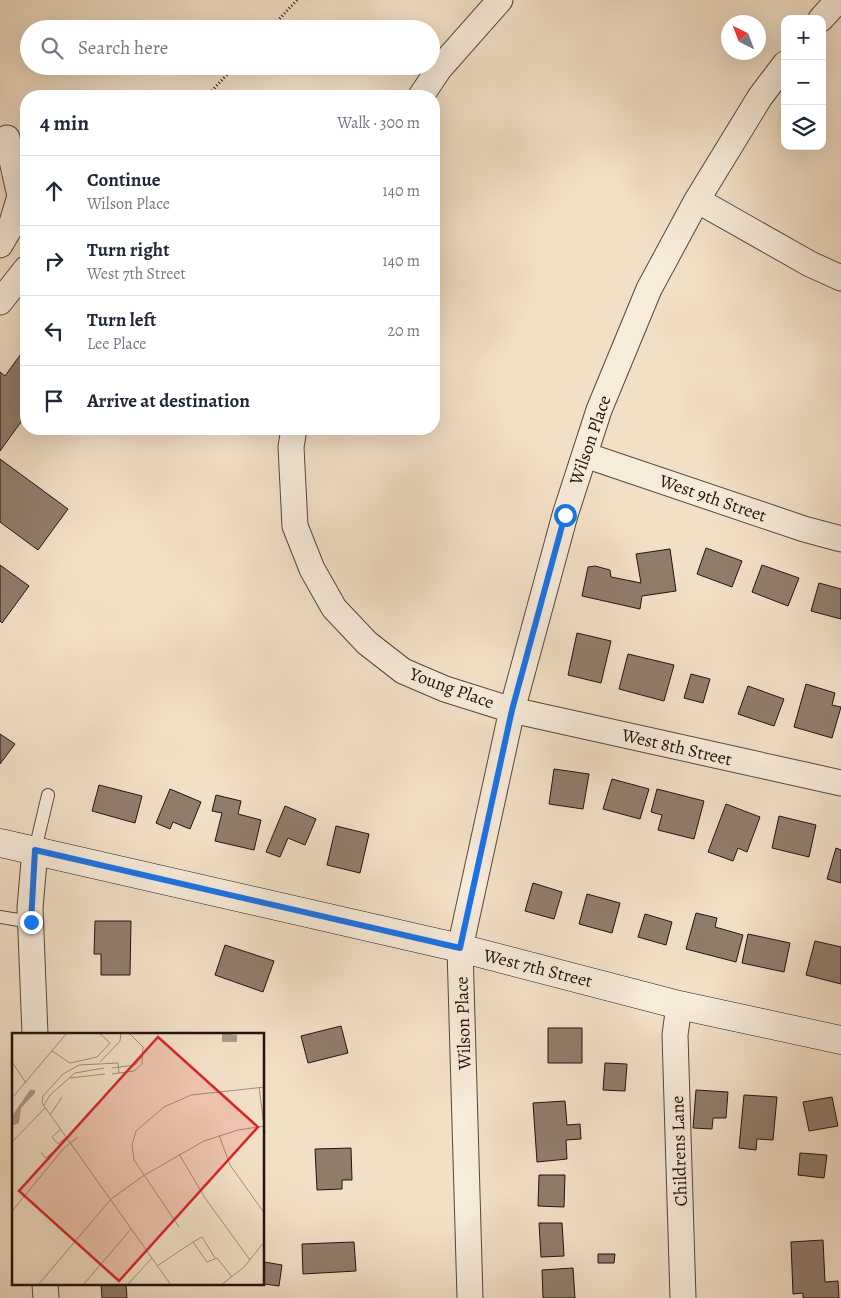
<!DOCTYPE html>
<html lang="en">
<head>
<meta charset="utf-8">
<style>
  body { margin:0; font-family:Alegreya,serif; background:#f6f6f7; color:#1f2937 }
  .controls { position:absolute; right:15px; top:15px; display:grid; overflow:hidden; border-radius:10px; box-shadow:0 5px 20px #0002 }
  .controls button { width:45px; height:45px; display:grid; place-items:center; padding:0; border:0; border-bottom:1px solid #e0e1e3; background:#fff; color:#1f2937; font:25px sans-serif }
  .compass { position:absolute; left:721px; top:15px; width:45px; height:45px; border-radius:50%; background:#fff; box-shadow:0 5px 20px #0002; rotate:318deg }
  .stop { position:absolute; width:15px; height:15px; margin:-11px; border:4px solid #1a73e8; border-radius:50%; background:#fff }
  .stop.end { background:#1a73e8; border-color:#fff; box-shadow:0 1px 5px #0008 }
  .list { margin:0; padding:0; list-style:none }
  h2 { display:flex; justify-content:space-between; align-items:center; height:65px; margin:0; padding:0 20px; font-size:21px }
  h2 small { font-size:16px; font-weight:400; color:#747a83 }
  .list li { display:grid; grid-template-columns:32px 1fr auto; gap:15px; align-items:center; box-sizing:border-box; height:70px; padding:0 20px; border-top:1px solid #e0e1e3 }
  .list b { display:block; font-size:19px; white-space:nowrap }
  .list p { margin:0; font-size:16px; white-space:nowrap; color:#747a83 }
  .list em { font-size:16px; font-style:normal; color:#747a83 }
  .icon { flex:none; width:28px; height:28px; fill:none; stroke:currentColor; stroke-width:2; stroke-linecap:round; stroke-linejoin:round }
  .map { position:relative; flex:none; width:841px; height:1298px; overflow:hidden }
  .search { position:absolute; background:#fff; box-shadow:0 5px 20px #0002; left:20px; top:20px; width:420px; height:55px; display:flex; align-items:center; gap:12px; box-sizing:border-box; padding:0 18px; border-radius:28px; color:#747a83; font-size:19px }
  .panel { position:absolute; background:#fff; box-shadow:0 5px 20px #0002; left:20px; top:90px; width:420px; height:345px; border-radius:20px }
  .map>svg:first-child { display:block }
</style>
</head>
<body>
<div class="map">
<svg width="841" height="1298" viewBox="0 0 841 1298">
  <rect width="100%" height="100%" fill="#f2e0c6"/>
  <filter id="stains"><feTurbulence type="fractalNoise" baseFrequency=".004" numOctaves="4"/><feColorMatrix values="0 0 0 0 .2 0 0 0 0 .09 0 0 0 0 .02 0 0 0 .5 -.17"/></filter>
  <radialGradient id="worn" r=".72"><stop offset=".6" stop-color="#630" stop-opacity="0"/><stop offset="1" stop-color="#630" stop-opacity=".3"/></radialGradient>
  <path fill="#8f7d6c" stroke="#24120b" d="M26,347V415L0,451V372L5,376Z
    M0,459L68,509L38,550L0,522Z
    M706,548L742,561L732,587L697,574Z
    M670,549L676,591L642,596L640,609L582,596L588,567L595,566L610,570L611,577L641,583L636,554Z
    M0,565L29,586L2,623L0,621Z
    M762,565L799,578L788,606L752,592Z
    M819,583L841,589V619L811,611Z
    M577,633L611,641L601,683L568,675Z
    M628,654L674,665L664,701L619,689Z
    M691,674L710,679L703,703L684,698Z
    M806,684L835,693L832,705L841,707L832,738L794,727Z
    M748,686L784,699L774,726L738,714Z
    M0,734L15,744L0,764Z
    M554,769L589,774L583,809L549,804Z
    M612,779L649,789L640,819L603,809Z
    M99,785L142,796L135,823L92,811Z
    M170,789L201,802L190,829L173,822L170,829L156,823Z
    M657,789L704,801L694,839L658,830L662,815L651,812Z
    M216,795L241,801L238,814L261,820L254,850L215,841L222,813L212,811Z
    M726,804L760,817L747,852L738,848L733,861L708,852Z
    M285,806L316,819L305,845L288,838L280,857L266,852Z
    M779,816L816,825L809,857L772,848Z
    M336,826L369,834L360,873L327,865Z
    M836,848L841,850V883L827,879Z
    M533,883L562,892L554,919L525,911Z
    M587,894L620,903L612,933L579,924Z
    M696,913L717,918L715,927L743,935L736,962L686,949Z
    M645,914L672,922L666,945L638,937Z
    M95,921H131L130,975H101V954H94Z
    M748,934L790,943L784,972L742,963Z
    M815,941L841,947V984L806,975Z
    M225,945L274,961L263,992L215,975Z
    M341,1026L348,1053L308,1063L301,1036Z
    M548,1028H582V1063H548Z
    M605,1063L627,1064L625,1091L603,1090Z
    M696,1090L728,1092L726,1118H713L712,1129L693,1128Z
    M744,1095L777,1097L773,1140L757,1139L756,1150L739,1148Z
    M832,1097L838,1126L809,1131L803,1102Z
    M565,1101L567,1125L580,1124L581,1139L566,1140L567,1159L537,1162L533,1103Z
    M351,1148L352,1180H342V1189L317,1190L315,1149Z
    M800,1153L827,1155L824,1178L798,1175Z
    M539,1175H565L564,1207L538,1206Z
    M539,1223H562L564,1256L541,1257Z
    M823,1240L825,1282L838,1281L839,1298H803V1293L793,1294L791,1242Z
    M354,1242L356,1271L303,1274L302,1244Z
    M598,1254H615L614,1263H598Z
    M264,1262L282,1265L279,1286L264,1284Z
    M573,1268L575,1298H543L542,1270Z
    M101,1284H126L127,1298H102Z"/>
  <g fill="none" stroke-linecap="round" stroke-linejoin="round">
    <defs>
      <path id="lane" d="M35,850L48,795
        M0,917L31,922"/>
      <path id="street" d="M821,19L838,0
        M421,96L439,69L500,0
        M697,200L810,264L841,278
        M0,245L11,226L20,196L7,138
        M0,302L26,269
        M294,429L291,447L295,526L312,569L334,608L367,643L403,671L445,689L512,710L841,783
        M585,455L804,529L841,539
        M35,850L30,908L35,1034
        M679,1005L675,1035L683,1298
        M45,1284L46,1298
        M470,1298L460,948L512,710L565,515L599,410L649,289L697,200L760,97L785,64"/>
      <path id="secondary" d="M0,843L460,948L679,1005L841,1040"/>
    </defs>
    <use href="#lane" stroke="#58463a" stroke-width="14"/>
    <use href="#street" stroke="#58463a" stroke-width="27"/>
    <use href="#secondary" stroke="#24120b" stroke-width="29"/>
    <path stroke="#24120b" stroke-width="3" stroke-dasharray="1 2.5" stroke-linecap="butt" d="M270,29L297,0
      M207,96L235,66"/>
    <use href="#lane" stroke="#f7ebda" stroke-width="12"/>
    <use href="#street" stroke="#f7ebda" stroke-width="25"/>
    <use href="#secondary" stroke="#f7ebda" stroke-width="28"/>
  </g>
  <g fill="none" stroke-linecap="round" stroke-linejoin="round">
    <path stroke="#1a73e8" stroke-width="6" d="M31,922L35,850L460,948L512,710L565,515"/>
  </g>
  <g text-anchor="middle" dominant-baseline="central" stroke-width="4" stroke-linejoin="round" paint-order="stroke">
    <g font-size="18" fill="#24120b" stroke="#f7ebda">
      <text transform="translate(590 440) rotate(-71)">Wilson Place</text>
      <text transform="translate(713 498) rotate(19)">West 9th Street</text>
      <text transform="translate(452 688) rotate(20)">Young Place</text>
      <text transform="translate(677 747) rotate(13)">West 8th Street</text>
      <text transform="translate(538 968) rotate(14)">West 7th Street</text>
      <text transform="translate(463 1023) rotate(-92)">Wilson Place</text>
      <text transform="translate(679 1151) rotate(-92)">Childrens Lane</text>
    </g>
  </g>
  <g transform="translate(12 1033)">
    <rect width="252" height="252" fill="#f2e0c6"/>
    <path d="M210,0L225,2V9H210ZM18,57H23V60L9,75L7,90L0,93V83Z" fill="#ac9a86"/>
    <path fill="none" stroke="#a08e7b" stroke-width="1" d="M40,18L58,30L85,24L98,10L87,0M0,29L14,50M88,29L108,8L109,0M100,35L123,32L130,24M107,40L106,30L67,32L51,41L31,63L30,70L159,252M100,41L122,38L130,31L131,14L117,0M58,45L93,41M247,54L253,101M0,65L55,0M32,72L38,62L63,40L92,35M38,82L50,64M49,96L40,104L46,111L55,104M207,102L218,132L253,181M0,109L33,75M29,120L34,125L48,113M167,121L193,165L238,227M0,178L52,115L66,104M167,194L122,127L120,112L124,98L152,74L179,62L253,54M181,209L190,204L203,225M145,233L181,209L195,229L205,225L220,244M26,252L99,166L131,143L192,108L226,97L253,93M71,252L119,196M115,252L140,225M209,252L232,234L253,208"/>
    <path fill="#d62828" fill-opacity="0.15" stroke="#d62828" stroke-width="2.5" d="M146,4L246,94L107,248L7,158Z"/>
    <rect width="252" height="252" fill="none" stroke="#24120b" stroke-width="2.5"/>
  </g>
  <rect width="100%" height="100%" filter="url(#stains)"/>
  <rect width="100%" height="100%" fill="url(#worn)"/>
</svg>
<div class="controls">
<button>+</button>
<button>−</button>
<button><svg class="icon" aria-label="layers" viewBox="0 0 24 24"><path d="M12 4l9 5-9 5-9-5zM3 14l9 5 9-5"/></svg></button>
</div>
<svg class="compass" viewBox="-18 -18 36 36"><path d="M0-13l5 13h-10z" fill="#e53935"/><path d="M0 13l5-13h-10z" fill="#747a83"/></svg>
<div class="stop" style="left:565px;top:515px"></div>
<div class="stop end" style="left:31px;top:922px"></div>
<div class="search"><svg class="icon" aria-label="search" viewBox="0 0 24 24"><circle cx="10" cy="10" r="6"/><path d="M15 15l6 6"/></svg>Search here</div>
<section class="panel">
<h2>4 min<small>Walk · 300 m</small></h2>
<ul class="list">
<li><svg class="icon" aria-label="ahead" viewBox="0 0 24 24"><path d="M12 20V5M6 11l6-6 6 6"/></svg><div><b>Continue</b><p>Wilson Place</p></div><em>140 m</em></li>
<li><svg class="icon" aria-label="right" viewBox="0 0 24 24"><path d="M7 20v-9h11M14 6l5 5-5 5"/></svg><div><b>Turn right</b><p>West 7th Street</p></div><em>140 m</em></li>
<li><svg class="icon" aria-label="left" viewBox="0 0 24 24"><path d="M17 20v-9H6M10 6l-5 5 5 5"/></svg><div><b>Turn left</b><p>Lee Place</p></div><em>20 m</em></li>
<li><svg class="icon" aria-label="arrive" viewBox="0 0 24 24"><path d="M6 21V4h12l-3 4 3 4H6"/></svg><div><b>Arrive at destination</b></div></li>
</ul>
</section>
</div>
</body>
</html>
